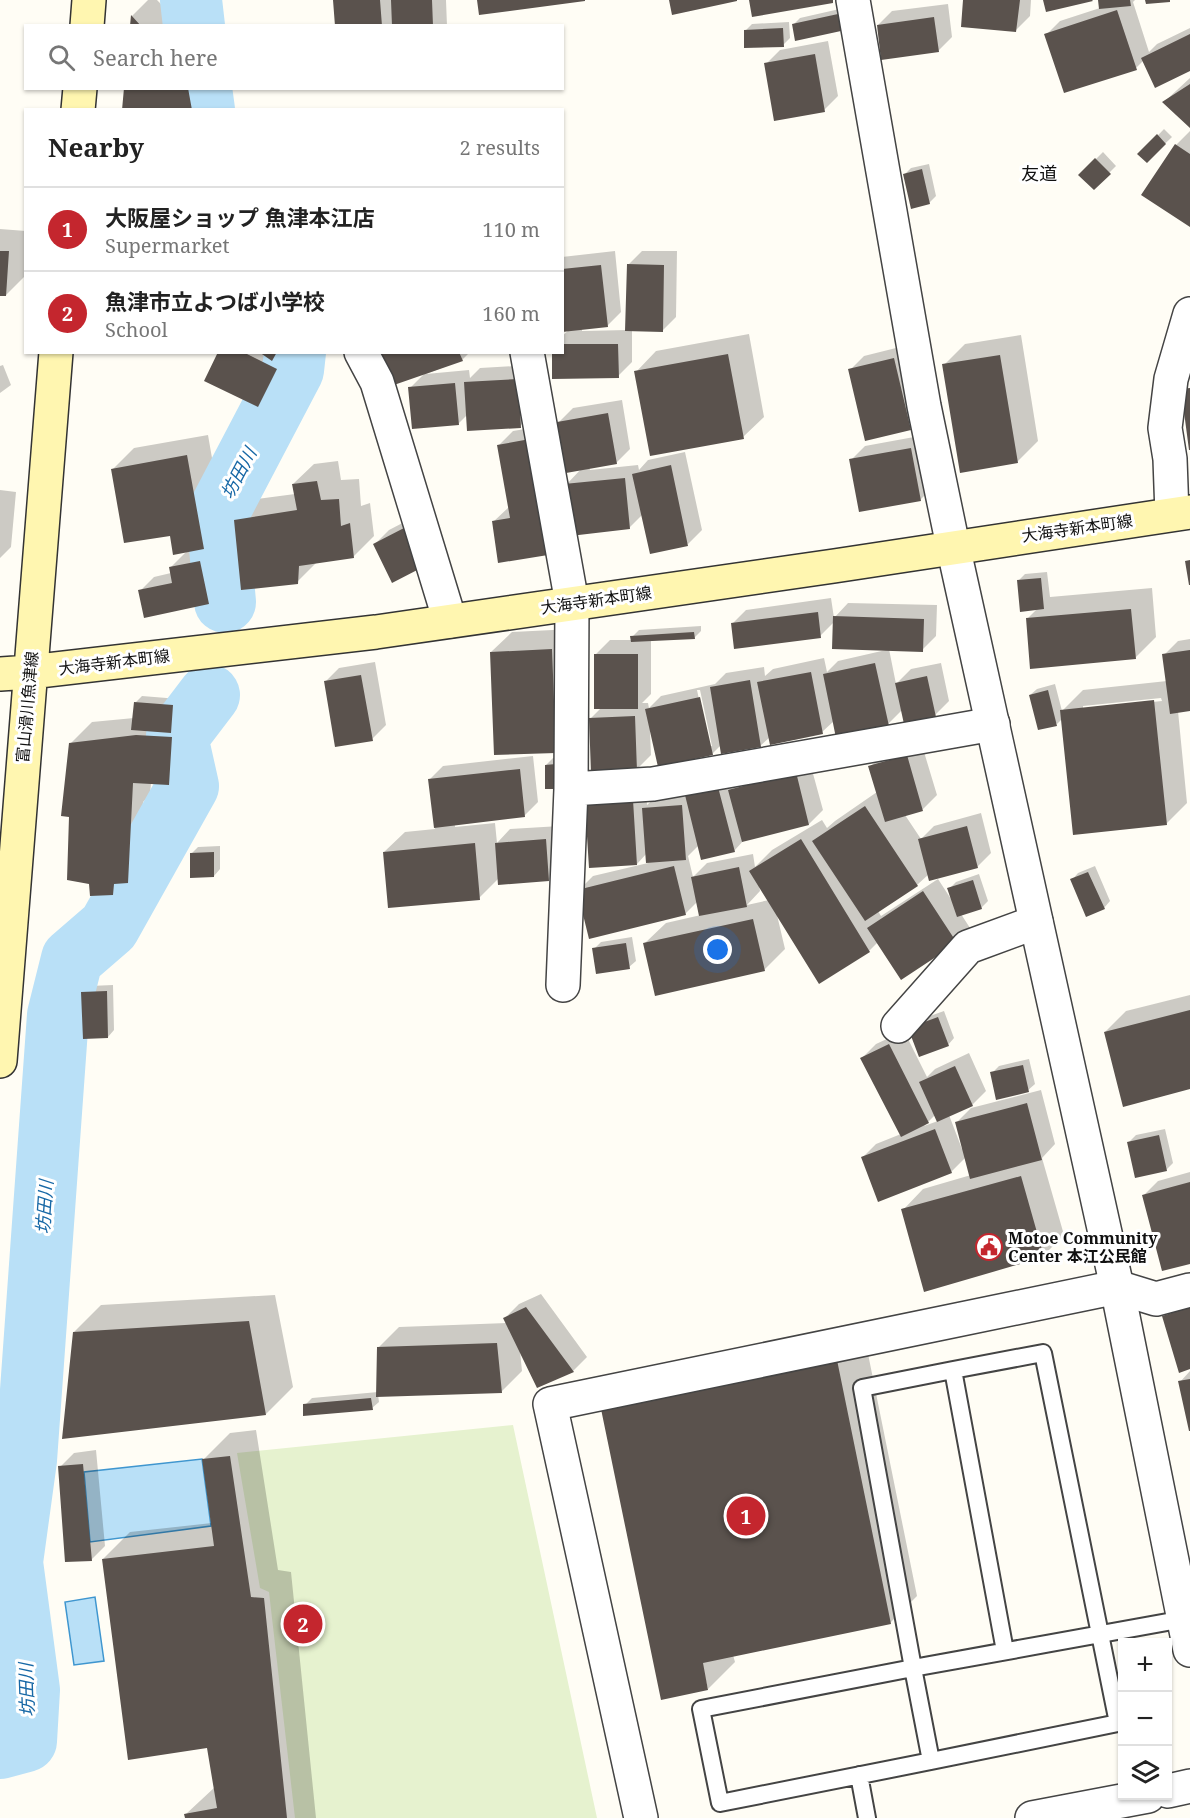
<!DOCTYPE html>
<html lang="en">
<head>
<meta charset="utf-8">
<style>
  body { margin:0; font-family:"Noto Serif","Noto Sans JP",serif; background:#f6f6f6; color:#222 }
  .controls { position:absolute; right:18px; bottom:18px; display:grid; overflow:hidden; border-radius:0px; box-shadow:0 2px 4px #0004 }
  .controls button { width:54px; height:54px; display:grid; place-items:center; padding:0; border:0; border-bottom:2px solid #e0e0e0; background:#fff; color:#222; font:30px sans-serif }
  .you { position:absolute; left:718px; top:950px; width:21px; height:21px; margin:-15px; border:4px solid #fff; border-radius:50%; background:#1a73e8; box-shadow:0 0 0 9px #1a73e833 }
  .badge { display:grid; place-items:center; width:39px; height:39px; border-radius:50%; background:#c4262e; color:#fff; font-size:20px; font-weight:700 }
  .pin { position:absolute; translate:-50% -50%; border:3px solid #fff; box-shadow:0 2px 6px #0006 }
  .list { margin:0; padding:0; list-style:none }
  h2 { display:flex; justify-content:space-between; align-items:center; height:78px; margin:0; padding:0 24px; font-size:26px }
  h2 small { font-size:20px; font-weight:400; color:#767676 }
  .list li { display:grid; grid-template-columns:39px 1fr auto; gap:18px; align-items:center; box-sizing:border-box; height:84px; padding:0 24px; border-top:2px solid #e0e0e0 }
  .list b { display:block; font-size:22px; white-space:nowrap }
  .list p { margin:0; font-size:20px; white-space:nowrap; color:#767676 }
  .list em { font-size:20px; font-style:normal; color:#767676 }
  .icon { flex:none; width:33px; height:33px; fill:none; stroke:currentColor; stroke-width:2; stroke-linecap:round; stroke-linejoin:round }
  .map { position:relative; flex:none; width:1190px; height:1818px; overflow:hidden }
  .search { position:absolute; background:#fff; box-shadow:0 2px 4px #0004; left:24px; top:24px; width:540px; height:66px; display:flex; align-items:center; gap:15px; box-sizing:border-box; padding:0 21px; border-radius:0px; color:#767676; font-size:22px }
  .panel { position:absolute; background:#fff; box-shadow:0 2px 4px #0004; left:24px; top:108px; width:540px; height:246px; border-radius:0px }
  .map>svg:first-child { display:block }
</style>
</head>
<body>
<div class="map">
<svg width="1190" height="1818" viewBox="0 0 1190 1818">
  <rect width="100%" height="100%" fill="#fffdf5"/>
  <path fill="#e6f2cf" d="M513,1425L597,1818H295L269,1592L260,1588L237,1453Z"/>
  <path fill="#b9e0f7" stroke="#3f96cf" stroke-width="1.5" d="M202,1459L211,1526L90,1542L84,1472Z
    M95,1597L104,1661L74,1665L65,1602Z"/>
  <path fill="#0003" fill-rule="evenodd" d="M148,0H157L182,26H132V16Z
    M334,0H446L447,26H394L393,23L391,26H336Z
    M965,0H1031L1030,16L1016,30Z
    M1099,0H1135L1133,2L1149,52L1157,44L1190,28V70L1144,60L1136,68L1046,35L1060,21L1100,8Z
    M948,4L952,37L938,51L878,25L892,11Z
    M844,8L847,23L840,30L794,24L800,18Z
    M789,22L790,38L783,45L746,30L752,24Z
    M828,41L838,96L824,110L766,64L780,50Z
    M1190,78V126L1164,102Z
    M126,88H212L216,110H124Z
    M1164,129L1172,137L1147,161L1140,154Z
    M1190,131V225L1176,145Z
    M1103,152L1116,166L1094,188L1080,175Z
    M929,164L936,196L929,203L905,174L911,168Z
    M0,229L26,231V275L6,295L0,294Z
    M615,251L621,312L607,326L582,328V331L627,330L628,265L642,251H677L676,317L662,331L632,330V362L618,376L562,352V336L569,330H562V257Z
    M749,334L764,417L743,437L636,372L656,351Z
    M1021,335L1038,441L1017,462L944,365L965,344Z
    M908,345L924,414L910,428L850,370L864,356Z
    M220,352H284L290,355L271,391L257,405Z
    M381,352H470L462,360L426,374L469,370L470,378L480,368L532,365L534,412L520,426L467,415L458,424L410,388L425,373Z
    M3,365L11,385L0,393V366Z
    M622,400L630,449L616,463L589,467L590,470L638,465L639,470L648,460L685,452L702,530L688,544L643,514L629,528L566,485L582,468L559,422L573,408Z
    M543,426L562,539L493,522L509,507L499,445L513,431Z
    M208,435L224,527L201,550L213,548L222,588L208,602L140,591L154,577L171,573L170,568L187,551L113,469L134,448Z
    M925,435L934,486L920,500L851,460L865,446Z
    M338,461L341,480L359,479L361,506L370,503L374,536L353,557L317,562L297,582L236,520L257,499L295,494L293,484L314,464Z
    M0,490L16,492L11,547L0,558Z
    M418,515L423,566L375,544L389,530Z
    M1047,572L1050,597L1152,588L1156,637L1135,658L1028,618L1037,609L1018,581L1025,574Z
    M831,598L834,618L848,603L937,605L936,636L922,650L889,649L896,684L911,669L941,663L949,701L935,715L902,710L888,724L834,721L822,732L770,737L760,746L721,745L712,754L650,731L651,755L637,769L590,719L601,708L596,654L610,640H632V637L639,630L701,626V631L694,638L651,640V694L642,703H648L649,708L661,696L715,684L726,673L764,667L765,676L773,669L824,658L827,672L838,661L886,650L834,622L820,636L732,624L746,610ZM697,690H700L712,746H709Z
    M573,629L555,751L491,652L512,632Z
    M1190,639V709L1178,711L1187,803L1166,824L1063,718L1057,724L1030,695L1037,689L1055,684L1062,711L1083,690L1167,681L1164,655L1178,641ZM1161,698L1162,701L1083,709V706Z
    M375,662L386,725L372,739L325,682L339,668Z
    M142,696L179,699L177,723L185,724L182,770L168,784L151,783L150,795L143,802L141,867L112,893L71,743L92,722L134,718L135,703Z
    M921,742L937,795L923,809L905,815L921,839L934,826L981,813L991,853L977,867L929,874L917,885L878,911L881,916L938,879L951,899L949,889L956,882L979,874L988,901L981,908L961,914L970,928L956,942H878L869,951L777,915L785,949L764,970L645,943L666,923L701,915L698,901L685,914L579,890L593,876L648,863L647,853L637,864L586,805L646,787L647,805L658,795L809,759L823,810L809,824L744,840L734,851L699,845L688,856L693,877L707,863L753,854L755,867L772,850L822,820L827,828L835,821L877,792L870,767L884,753ZM759,884L769,900L747,905L760,891Z
    M533,756L538,802L524,816L455,824V827L495,823L497,843L510,829L560,826L563,866L549,880L499,878L479,898L384,852L405,832L435,829L429,780L443,766Z
    M553,758H562L546,787V765Z
    M220,846V869L214,876L191,854L198,847Z
    M1095,866L1110,901L1104,908L1072,880L1078,873Z
    M632,937L636,961L629,967L594,949L601,942Z
    M113,985L114,1030L108,1037L83,993L90,986Z
    M1190,995V1088L1105,1032L1126,1011Z
    M944,1011L954,1038L948,1045L916,1021Z
    M904,1031L927,1077L935,1069L969,1053L986,1091L972,1105L949,1115L962,1149L964,1148L957,1122L971,1108L1041,1090L1055,1144L1042,1158L1064,1235L1043,1256L903,1210L923,1189L971,1175L966,1157L951,1172L862,1158L876,1144L901,1134L862,1058L876,1044ZM935,1115L938,1121L924,1126Z
    M1029,1059L1035,1084L1027,1091L992,1073L999,1066Z
    M1165,1129L1173,1163L1166,1170L1129,1142L1136,1135Z
    M1190,1172V1263L1144,1195L1158,1181Z
    M541,1294L587,1357L573,1371L520,1351L522,1371L501,1392L378,1395L379,1402L372,1408L305,1405L312,1398L378,1392V1348L399,1327L507,1323L505,1318L519,1304Z
    M275,1295L293,1387L266,1414L74,1332L101,1305Z
    M864,1334L917,1596L890,1623L733,1655L735,1662L708,1689L630,1382Z
    M1190,1371V1429L1180,1382Z
    M256,1430L278,1570L291,1572L316,1818H187L186,1814L215,1787L208,1746L103,1559L130,1532L212,1523L204,1459L230,1433Z
    M96,1450L105,1546L91,1560L60,1467L74,1453Z"/>
  <g fill="none" stroke-linecap="round" stroke-linejoin="round">
    <path stroke="#b9e0f7" stroke-width="62" d="M191,0L194,26
      M201,88L204,110
      M225,602L217,515L293,370L295,352
      M0,1748L26,1741L29,1690L12,1562L26,1460L58,1015L72,959L109,927L188,786L177,737L209,695"/>
  </g>
  <path fill="#5a524d" d="M333,0H380L382,26H335Z
    M391,0H432L433,26H392Z
    M477,0H585V1L479,15Z
    M669,0H737V1L672,15Z
    M749,0H833V3L752,17Z
    M963,0H1020L1016,32L961,27Z
    M1043,0H1092L1093,1L1046,12Z
    M1098,0H1130L1131,6L1099,9Z
    M1145,0H1170V2L1146,4Z
    M1117,10L1137,70L1064,93L1044,34Z
    M838,14L841,31L795,41L792,24Z
    M131,15L141,26H130Z
    M934,17L939,52L881,60L877,25Z
    M783,28L784,47L744,48V30Z
    M1190,34V71L1155,88L1141,58Z
    M815,54L825,112L774,121L764,63Z
    M1190,84V128L1162,102Z
    M124,88H188L192,110H122Z
    M1157,134L1166,144L1147,163L1137,154Z
    M1175,144L1190,154V227L1141,195Z
    M1095,158L1111,174L1094,190L1078,175Z
    M922,169L930,204L911,209L903,174Z
    M0,251H9L6,296H0Z
    M627,264L664,265L663,332L625,331Z
    M601,265L608,327L562,332V269Z
    M562,344H618L619,378L552,379V352H562Z
    M218,352H243L277,369L258,407L204,381Z
    M259,352H277L272,361Z
    M379,352H459L463,361L391,386Z
    M728,354L744,439L650,456L634,371Z
    M1000,355L1018,463L960,473L942,364Z
    M894,358L911,430L865,441L848,369Z
    M518,379L521,428L467,431L464,382Z
    M455,383L459,425L412,429L408,387Z
    M1190,388V450H1189L1181,389Z
    M608,413L617,464L566,473L557,422Z
    M530,439L548,555L498,563L492,521L510,518L497,445Z
    M911,448L921,501L859,512L849,459Z
    M187,455L204,549L173,555L170,536L124,543L111,469Z
    M671,465L688,546L650,554L632,474Z
    M625,478L630,529L570,536L564,484Z
    M317,481L321,500L339,499L341,526L350,523L354,558L299,566L298,584L241,590L234,520L297,510L292,484Z
    M404,528L423,567L392,583L373,544Z
    M1190,560V585H1189L1185,561Z
    M200,561L209,604L144,618L138,590L172,583L169,567Z
    M1041,578L1044,609L1020,612L1017,580Z
    M1131,609L1136,659L1030,669L1026,618Z
    M818,612L821,638L734,649L731,623Z
    M833,616L924,619L923,652L832,649Z
    M694,632L695,639L631,642L630,636Z
    M552,649L556,753L494,755L490,652Z
    M1190,650V711L1170,714L1162,654Z
    M594,654H638V709H594Z
    M875,663L889,726L836,738L823,674Z
    M811,672L823,734L770,745L757,682Z
    M361,675L373,741L335,747L324,681Z
    M927,676L936,717L904,724L895,683Z
    M750,680L761,747L721,754L710,687Z
    M1048,690L1057,726L1038,730L1029,695Z
    M700,697L713,755L658,767L645,709Z
    M1154,700L1167,825L1073,835L1060,710Z
    M134,702L173,705L171,733L131,730Z
    M635,716L637,771L591,773L589,718Z
    M136,735L172,737L169,785L133,783L128,883L114,884L113,895L90,896L89,884L67,880L69,817L61,816L69,743Z
    M907,755L923,811L885,822L868,766Z
    M556,764V789H545V765Z
    M520,769L525,817L434,828L428,779Z
    M796,772L809,825L742,842L728,790Z
    M718,787L735,852L701,860L685,795Z
    M633,800L637,865L589,868L585,804Z
    M682,805L686,860L646,863L642,808Z
    M865,806L918,886L865,921L812,841Z
    M967,826L978,868L929,881L918,839Z
    M546,839L549,881L498,885L495,843Z
    M801,839L870,952L819,984L749,871Z
    M475,843L480,900L388,908L383,852Z
    M214,852V877L190,878V853Z
    M674,866L686,915L589,939L577,890Z
    M739,867L747,907L699,916L691,877Z
    M1088,872L1105,909L1086,917L1070,879Z
    M973,880L982,909L957,917L947,888Z
    M923,891L957,943L901,980L867,928Z
    M753,919L765,971L655,996L643,943Z
    M626,943L630,969L596,974L592,948Z
    M107,991L108,1038L83,1039L81,992Z
    M1190,1010V1089L1123,1107L1104,1032Z
    M938,1017L949,1046L919,1057L908,1028Z
    M889,1044L929,1123L901,1137L860,1058Z
    M1023,1065L1029,1092L996,1100L990,1072Z
    M955,1066L973,1106L937,1122L919,1082Z
    M1027,1103L1042,1160L970,1179L955,1122Z
    M935,1129L952,1173L878,1202L861,1157Z
    M1159,1135L1167,1171L1135,1178L1127,1142Z
    M1021,1176L1044,1257L924,1292L901,1209Z
    M1190,1182V1264L1162,1271L1142,1195Z
    M526,1307L574,1372L537,1388L503,1318Z
    M1190,1307V1369L1179,1373L1162,1316Z
    M249,1321L266,1415L62,1439L73,1332Z
    M497,1343L502,1393L376,1397L377,1347Z
    M837,1360L891,1624L703,1663L708,1690L661,1700L601,1409Z
    M1190,1379V1431H1189L1178,1381Z
    M371,1398L373,1410L303,1416V1404Z
    M230,1456L251,1597L264,1598L287,1818H185L184,1814L217,1808L207,1748L128,1760L102,1559L214,1546L202,1459Z
    M83,1464L92,1561L65,1562L58,1466Z"/>
  <g fill="none" stroke-linecap="round" stroke-linejoin="round">
    <defs>
      <path id="service" d="M1005,1651L953,1370L1043,1353L1118,1723L931,1761L913,1668C1003,1651 1094,1636 1184,1619
        M931,1761L720,1803L701,1709L913,1668L862,1388L953,1370
        M859,1775L867,1818"/>
      <path id="minor" d="M853,0L924,406L953,546
        M361,352L377,382L450,621
        M527,352L572,603L571,789L653,784L993,724
        M1172,514L1170,459L1165,428L1171,379L1190,314
        M563,985L571,789
        M898,1026L968,947L1036,922
        M641,1818L550,1404L1117,1287L1156,1299L1190,1290"/>
      <path id="tertiary" d="M953,546L1117,1287L1190,1650
        M1168,1791L1190,1786
        M1032,1818L1148,1796"/>
      <path id="secondary" d="M87,26L89,0
        M78,110L80,88
        M0,674L30,672L376,632L834,566L1190,512
        M0,1061C17,825 38,589 56,352"/>
    </defs>
    <use href="#service" stroke="#444" stroke-width="20"/>
    <use href="#minor" stroke="#444" stroke-width="36"/>
    <use href="#tertiary" stroke="#444" stroke-width="36"/>
    <use href="#secondary" stroke="#333" stroke-width="36"/>
    <use href="#service" stroke="#fff" stroke-width="16"/>
    <use href="#minor" stroke="#fff" stroke-width="33"/>
    <use href="#tertiary" stroke="#fff" stroke-width="33"/>
    <use href="#secondary" stroke="#fff6b0" stroke-width="33"/>
  </g>
  <defs>
    <symbol id="civic-ring" viewBox="-11 -11 22 22"><circle r="9.5" fill="#fff" stroke="#c4262e" stroke-width="1.5"/><path d="M-.6-6.5H3V-4.5H.6V-3L4-1V1h2V6H-6V1h2V-1L-.6-3ZM-1.2 2.5V6h2.4V2.5Z" fill="#c4262e"/></symbol>
  </defs>
  <g fill-rule="evenodd">
    <use href="#civic-ring" x="974" y="1232" width="30" height="30"/>
  </g>
  <g text-anchor="middle" dominant-baseline="central" stroke-width="6" stroke-linejoin="round" paint-order="stroke">
    <g font-size="16" fill="#111" stroke="#fff">
      <text transform="translate(1077 528) rotate(-8)">大海寺新本町線</text>
      <text transform="translate(596 600) rotate(-8)">大海寺新本町線</text>
      <text transform="translate(114 662) rotate(-7)">大海寺新本町線</text>
      <text transform="translate(27 707) rotate(-85)">富山滑川魚津線</text>
    </g>
    <g font-size="16" font-weight="bold" fill="#111" stroke="#fff" text-anchor="start">
      <text x="1008" y="1238">Motoe Community<tspan x="1008" dy="18">Center 本江公民館</tspan></text>
    </g>
    <g font-size="18" fill="#111" stroke="#fff">
      <text x="1039" y="173">友道</text>
    </g>
    <g font-size="18" font-style="italic" fill="#1768a6" stroke="#fff">
      <text transform="translate(238 473) rotate(-62)">坊田川</text>
      <text transform="translate(44 1207) rotate(-86)">坊田川</text>
      <text transform="translate(26 1690) rotate(-92)">坊田川</text>
    </g>
  </g>
</svg>
<div class="controls">
<button>+</button>
<button>−</button>
<button><svg class="icon" aria-label="layers" viewBox="0 0 24 24"><path d="M12 4l9 5-9 5-9-5zM3 14l9 5 9-5"/></svg></button>
</div>
<div class="you"></div>
<div class="pin badge" style="left:746px;top:1516px">1</div>
<div class="pin badge" style="left:303px;top:1624px">2</div>
<div class="search"><svg class="icon" aria-label="search" viewBox="0 0 24 24"><circle cx="10" cy="10" r="6"/><path d="M15 15l6 6"/></svg>Search here</div>
<section class="panel">
<h2>Nearby<small>2 results</small></h2>
<ul class="list">
<li><span class="badge">1</span><div><b>大阪屋ショップ 魚津本江店</b><p>Supermarket</p></div><em>110 m</em></li>
<li><span class="badge">2</span><div><b>魚津市立よつば小学校</b><p>School</p></div><em>160 m</em></li>
</ul>
</section>
</div>
</body>
</html>
